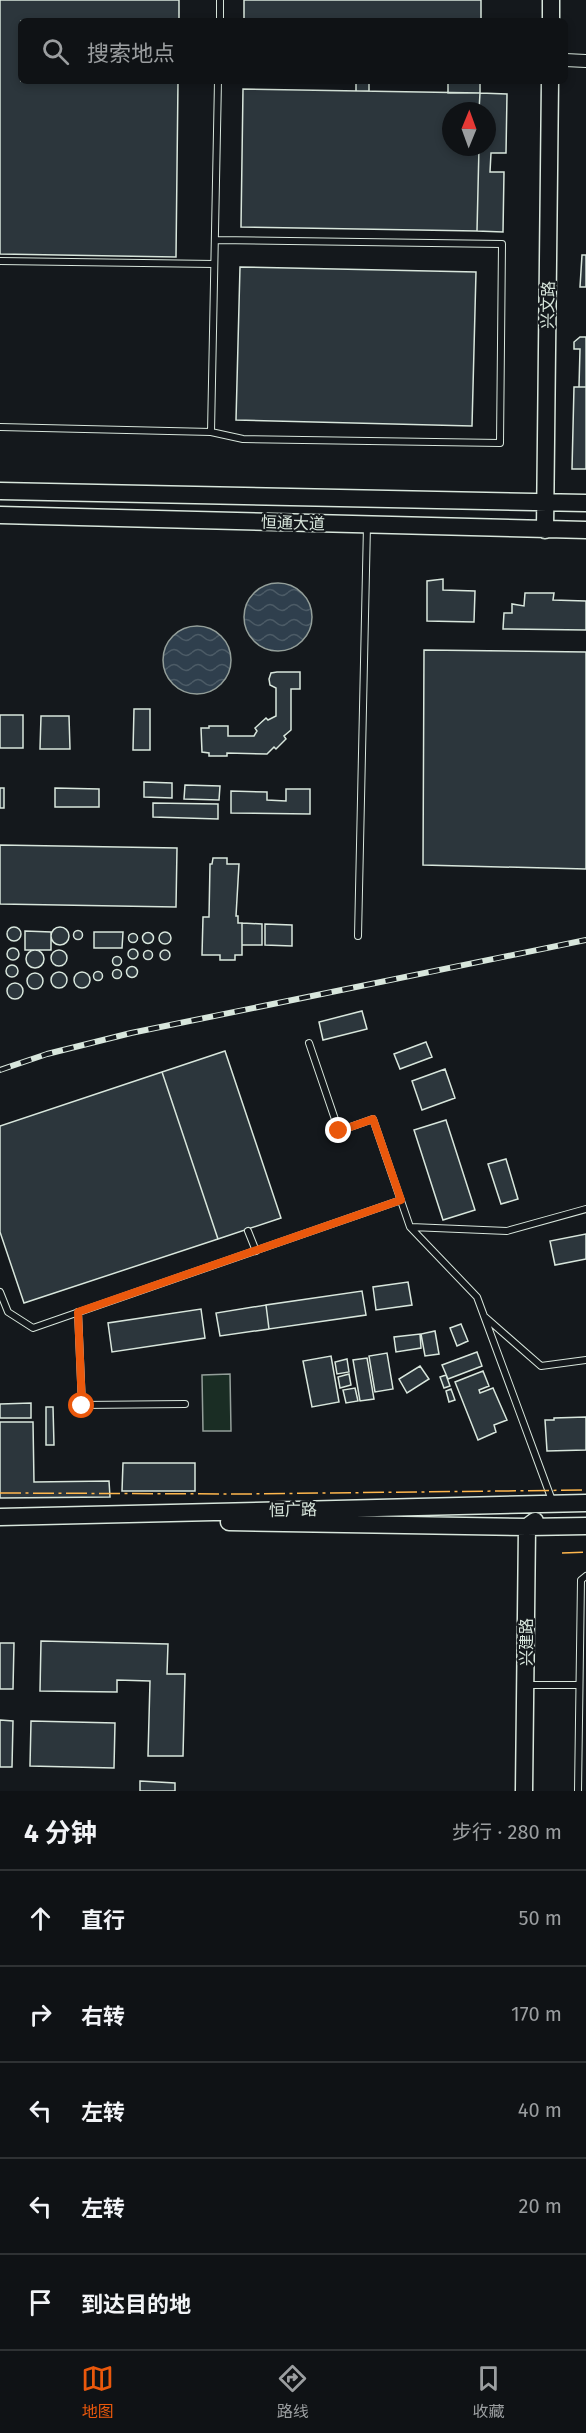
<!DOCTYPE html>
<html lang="zh">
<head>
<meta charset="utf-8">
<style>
  body { margin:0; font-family:"Fira Sans","Noto Sans SC",sans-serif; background:#1d2022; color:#f1f3f6 }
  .compass { position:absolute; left:442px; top:102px; width:54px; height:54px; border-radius:50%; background:#0f1215; box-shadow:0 3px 9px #0003; rotate:1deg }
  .stop { position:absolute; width:18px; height:18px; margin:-14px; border:4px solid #ea580c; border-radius:50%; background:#fff }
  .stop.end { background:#ea580c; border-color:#fff; box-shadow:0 2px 6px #0008 }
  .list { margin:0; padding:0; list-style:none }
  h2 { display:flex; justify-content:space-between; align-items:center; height:78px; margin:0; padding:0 24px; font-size:26px }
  h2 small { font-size:20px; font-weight:400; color:#9b9ea0 }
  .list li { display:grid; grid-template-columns:39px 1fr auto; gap:18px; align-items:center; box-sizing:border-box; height:96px; padding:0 24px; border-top:2px solid #2f3234 }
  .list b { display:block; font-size:22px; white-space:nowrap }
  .list em { font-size:20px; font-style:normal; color:#9b9ea0 }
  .icon { flex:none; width:33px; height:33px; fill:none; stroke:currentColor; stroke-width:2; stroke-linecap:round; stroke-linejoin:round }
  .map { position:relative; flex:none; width:586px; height:1791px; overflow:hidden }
  .search { position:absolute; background:#0f1215; box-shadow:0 3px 9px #0003; left:18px; right:18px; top:18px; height:66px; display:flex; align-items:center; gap:15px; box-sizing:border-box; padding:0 21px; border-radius:9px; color:#9b9ea0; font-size:22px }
  .sheet { height:558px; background:#0f1215 }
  nav { display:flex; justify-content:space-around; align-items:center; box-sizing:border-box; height:84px; border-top:2px solid #2f3234; background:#0f1215; font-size:16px; color:#9b9ea0 }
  nav a { display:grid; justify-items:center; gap:3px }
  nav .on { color:#ea580c }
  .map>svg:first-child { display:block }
</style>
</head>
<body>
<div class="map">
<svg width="586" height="1791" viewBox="0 0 586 1791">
  <defs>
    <pattern id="water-waves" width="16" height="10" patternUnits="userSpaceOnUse" patternTransform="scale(1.5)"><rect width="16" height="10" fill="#2f3f4d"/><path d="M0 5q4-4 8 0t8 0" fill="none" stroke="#4c5b66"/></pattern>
  </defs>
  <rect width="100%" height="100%" fill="#14181c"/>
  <path fill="#1a2d24" stroke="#939e99" stroke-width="1.5" d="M230,1374L231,1431H203L202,1375Z"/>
  <path fill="url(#water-waves)" stroke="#939e99" stroke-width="1.5" d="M244 617a34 34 0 1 1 68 0a34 34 0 1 1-68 0Z
    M163 660a34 34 0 1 1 68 0a34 34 0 1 1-68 0Z"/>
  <path fill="#2c363c" stroke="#d8e6dc" stroke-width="1.5" d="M0,0H179V21H21V81H178L176,257L0,254Z
    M244,0H481V21H244Z
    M356,81H369V91H356Z
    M448,81H480V93H448Z
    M243,89L480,93L479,111H451V147H479L477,231L241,227Z
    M480,93L507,94L506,153H491L490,172H504L503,232L477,231L479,147H487V111H479Z
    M582,255H586V287H580Z
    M240,267L476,272L472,426L236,420Z
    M580,337H586V387H579L580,349H574V342Z
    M574,387H586V469H572Z
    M443,579V590L475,591L474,622L427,621V581Z
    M525,593H554L553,600L586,601V630L503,629L504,613H512V604L524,606Z
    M424,650L586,652V869L423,865Z
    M277,672H300V689H291V730L284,736L286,739L276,749L274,747L267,754L227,753V756H209V753L202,752L201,728H209V726H228V736H254L257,731L255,728L266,718L268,720L276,716V688L270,685L269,679L271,673Z
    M134,709H150V750H133Z
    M0,715H23V748H0Z
    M41,716H69L70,749H40Z
    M144,782L172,783V798L144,797Z
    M185,785L220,786L219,800L184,799Z
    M0,788H4V808H0Z
    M55,788L99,789V807H55Z
    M286,789H310V814L231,813V791L267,792V800L286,801Z
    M153,803L218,804V819L153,817Z
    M0,845L177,848L176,907L0,904Z
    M213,858H227V864H239L236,916H238V923H242V955H235V960H220V955H202L203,917H209L210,864H212Z
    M242,923L262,924V945H242Z
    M265,924L292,925V946L265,945Z
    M7 934a7 7 0 1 1 14 0a7 7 0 1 1-14 0Z
    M51 936a9 9 0 1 1 18 0a9 9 0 1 1-18 0Z
    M73.5 935a4.5 4.5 0 1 1 9 0a4.5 4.5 0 1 1-9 0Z
    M25,931L51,932V950H25Z
    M94,932H123L122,948H94Z
    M159 938a6 6 0 1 1 12 0a6 6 0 1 1-12 0Z
    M142.5 938a5.5 5.5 0 1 1 11 0a5.5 5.5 0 1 1-11 0Z
    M128.5 938a4.5 4.5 0 1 1 9 0a4.5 4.5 0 1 1-9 0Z
    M7 954a6 6 0 1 1 12 0a6 6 0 1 1-12 0Z
    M128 954a5 5 0 1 1 10 0a5 5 0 1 1-10 0Z
    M160 955a5 5 0 1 1 10 0a5 5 0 1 1-10 0Z
    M26 959a9 9 0 1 1 18 0a9 9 0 1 1-18 0Z
    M143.5 955a4.5 4.5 0 1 1 9 0a4.5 4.5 0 1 1-9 0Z
    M51 958a8 8 0 1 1 16 0a8 8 0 1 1-16 0Z
    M112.5 961a4.5 4.5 0 1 1 9 0a4.5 4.5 0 1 1-9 0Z
    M6 971a6 6 0 1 1 12 0a6 6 0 1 1-12 0Z
    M126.5 972a5.5 5.5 0 1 1 11 0a5.5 5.5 0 1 1-11 0Z
    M112.5 974a4.5 4.5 0 1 1 9 0a4.5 4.5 0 1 1-9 0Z
    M93.5 976a4.5 4.5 0 1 1 9 0a4.5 4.5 0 1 1-9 0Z
    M74 980a8 8 0 1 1 16 0a8 8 0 1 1-16 0Z
    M51 980a8 8 0 1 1 16 0a8 8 0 1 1-16 0Z
    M27 981a8 8 0 1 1 16 0a8 8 0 1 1-16 0Z
    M7 991a8 8 0 1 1 16 0a8 8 0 1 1-16 0Z
    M362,1011L367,1029L323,1040L319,1022Z
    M426,1042L432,1057L400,1069L394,1054Z
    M225,1051L281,1218L218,1239L162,1072Z
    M445,1069L455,1098L422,1110L412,1081Z
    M162,1072L218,1239L24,1303L0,1232V1126Z
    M446,1120L475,1210L443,1220L414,1130Z
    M506,1159L518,1199L501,1204L488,1164Z
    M586,1234V1259L555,1265L550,1241Z
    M408,1282L412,1305L376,1310L373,1287Z
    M362,1291L366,1315L269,1329L266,1305Z
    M266,1305L269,1329L220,1336L216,1313Z
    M201,1309L205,1338L112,1352L108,1323Z
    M461,1324L468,1341L457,1346L450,1328Z
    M435,1331L439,1354L425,1356L421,1334Z
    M420,1334L421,1348L396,1352L394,1337Z
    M477,1352L482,1366L448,1379L442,1365Z
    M387,1353L393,1389L375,1392L369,1356Z
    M331,1356L339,1402L312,1407L303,1361Z
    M367,1358L374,1399L360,1401L353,1360Z
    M347,1359L349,1372L337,1374L335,1362Z
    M420,1366L429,1379L407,1393L399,1379Z
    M483,1371L489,1386L479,1390L480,1393L493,1388L507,1420L494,1425L496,1432L478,1440L455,1382Z
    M349,1374L351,1385L340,1388L338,1377Z
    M446,1375L450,1386L444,1388L440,1377Z
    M355,1388L358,1401L346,1403L343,1390Z
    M451,1389L455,1400L449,1402L446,1391Z
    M31,1403V1418H0V1404Z
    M46,1407H53L54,1445H46Z
    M586,1417V1450L547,1451L545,1420H554V1418Z
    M0,1422H33L34,1482L109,1481L110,1497L0,1498Z
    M123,1463H195V1491H122Z
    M41,1641L168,1644L167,1674H185L183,1756H148L150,1681L117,1680V1692L40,1691Z
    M0,1643H14L13,1689H0Z
    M0,1720L13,1721L12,1767H0Z
    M31,1721L115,1723L114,1768L30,1766Z
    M140,1781L175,1783V1791H140Z"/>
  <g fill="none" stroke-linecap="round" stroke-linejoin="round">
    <defs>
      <path id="lane" d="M220,21V0
        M0,261L214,264
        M0,427L211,432L243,439L500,443L502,244L215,240
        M211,432L218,81
        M358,936L367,525
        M309,1043L339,1131L373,1119L410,1227L477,1297L553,1503
        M411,1227L507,1231L586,1209
        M248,1231L256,1251
        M0,1292L8,1312L33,1328L401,1200
        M78,1312L82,1405L185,1404
        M485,1317L541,1366L586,1360
        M526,1685H579
        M578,1791L581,1580L586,1576"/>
      <path id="street" d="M565,60L586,61"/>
      <path id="secondary" d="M551,21V0
        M0,491L586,503
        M0,515L586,530
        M545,530L550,81
        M0,1517L586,1503
        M229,1522L527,1527L586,1526
        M524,1791L527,1527L535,1521"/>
    </defs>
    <use href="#lane" stroke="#d8e6dc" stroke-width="8"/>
    <use href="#street" stroke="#d8e6dc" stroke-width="14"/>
    <use href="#secondary" stroke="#d8e6dc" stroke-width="19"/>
    <use href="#lane" stroke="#14181c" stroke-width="6"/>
    <use href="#street" stroke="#14181c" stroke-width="12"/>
    <use href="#secondary" stroke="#14181c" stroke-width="16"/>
    <defs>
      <path id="rail" d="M0,1070L47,1054L131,1033L586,940"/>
    </defs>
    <use href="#rail" stroke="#d8e6dc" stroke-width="6"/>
    <use href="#rail" stroke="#14181c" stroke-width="4" stroke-dasharray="11" stroke-linecap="butt"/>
    <path stroke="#ffb74d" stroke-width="1.5" stroke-dasharray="21 4.5 3 4.5" stroke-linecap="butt" d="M0,1493L242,1494L586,1490
      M562,1553L586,1552"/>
  </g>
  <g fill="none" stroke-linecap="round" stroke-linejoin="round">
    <path stroke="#ea580c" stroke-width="8" d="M82,1406L78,1312L401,1200L373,1119L339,1131"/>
  </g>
  <g text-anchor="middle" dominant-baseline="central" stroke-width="4.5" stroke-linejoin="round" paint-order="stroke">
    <g font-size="16" fill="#d8e6dc" stroke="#14181c">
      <text transform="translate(548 305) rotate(-89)">兴文路</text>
      <text transform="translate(293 523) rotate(2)">恒通大道</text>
      <text transform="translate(293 1510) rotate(-1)">恒广路</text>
      <text transform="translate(526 1642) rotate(-90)">兴建路</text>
    </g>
  </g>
</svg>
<svg class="compass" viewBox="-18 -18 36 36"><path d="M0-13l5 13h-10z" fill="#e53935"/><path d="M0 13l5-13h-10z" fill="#9b9ea0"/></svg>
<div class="stop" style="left:82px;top:1406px"></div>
<div class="stop end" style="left:339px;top:1131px"></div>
<div class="search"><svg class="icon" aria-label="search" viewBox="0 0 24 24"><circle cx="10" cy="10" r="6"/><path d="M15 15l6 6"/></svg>搜索地点</div>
</div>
<section class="sheet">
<h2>4 分钟<small>步行 · 280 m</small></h2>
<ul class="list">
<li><svg class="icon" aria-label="ahead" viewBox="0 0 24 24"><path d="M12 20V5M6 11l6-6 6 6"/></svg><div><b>直行</b></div><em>50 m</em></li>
<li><svg class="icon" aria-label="right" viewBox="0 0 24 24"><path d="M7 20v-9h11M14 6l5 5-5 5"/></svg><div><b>右转</b></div><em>170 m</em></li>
<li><svg class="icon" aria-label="left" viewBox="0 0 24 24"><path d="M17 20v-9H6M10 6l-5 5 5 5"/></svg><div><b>左转</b></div><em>40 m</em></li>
<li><svg class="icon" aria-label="left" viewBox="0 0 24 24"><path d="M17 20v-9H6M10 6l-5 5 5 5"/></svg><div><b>左转</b></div><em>20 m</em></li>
<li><svg class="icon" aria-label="arrive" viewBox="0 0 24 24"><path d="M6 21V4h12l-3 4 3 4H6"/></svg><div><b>到达目的地</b></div></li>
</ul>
</section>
<nav>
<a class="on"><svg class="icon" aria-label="map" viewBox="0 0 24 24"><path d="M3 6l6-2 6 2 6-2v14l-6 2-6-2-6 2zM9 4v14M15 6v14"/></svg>地图</a>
<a><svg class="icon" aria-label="directions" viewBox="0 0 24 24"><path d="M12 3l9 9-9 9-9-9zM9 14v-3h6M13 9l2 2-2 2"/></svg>路线</a>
<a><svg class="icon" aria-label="saved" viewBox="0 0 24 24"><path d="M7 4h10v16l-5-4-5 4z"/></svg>收藏</a>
</nav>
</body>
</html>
